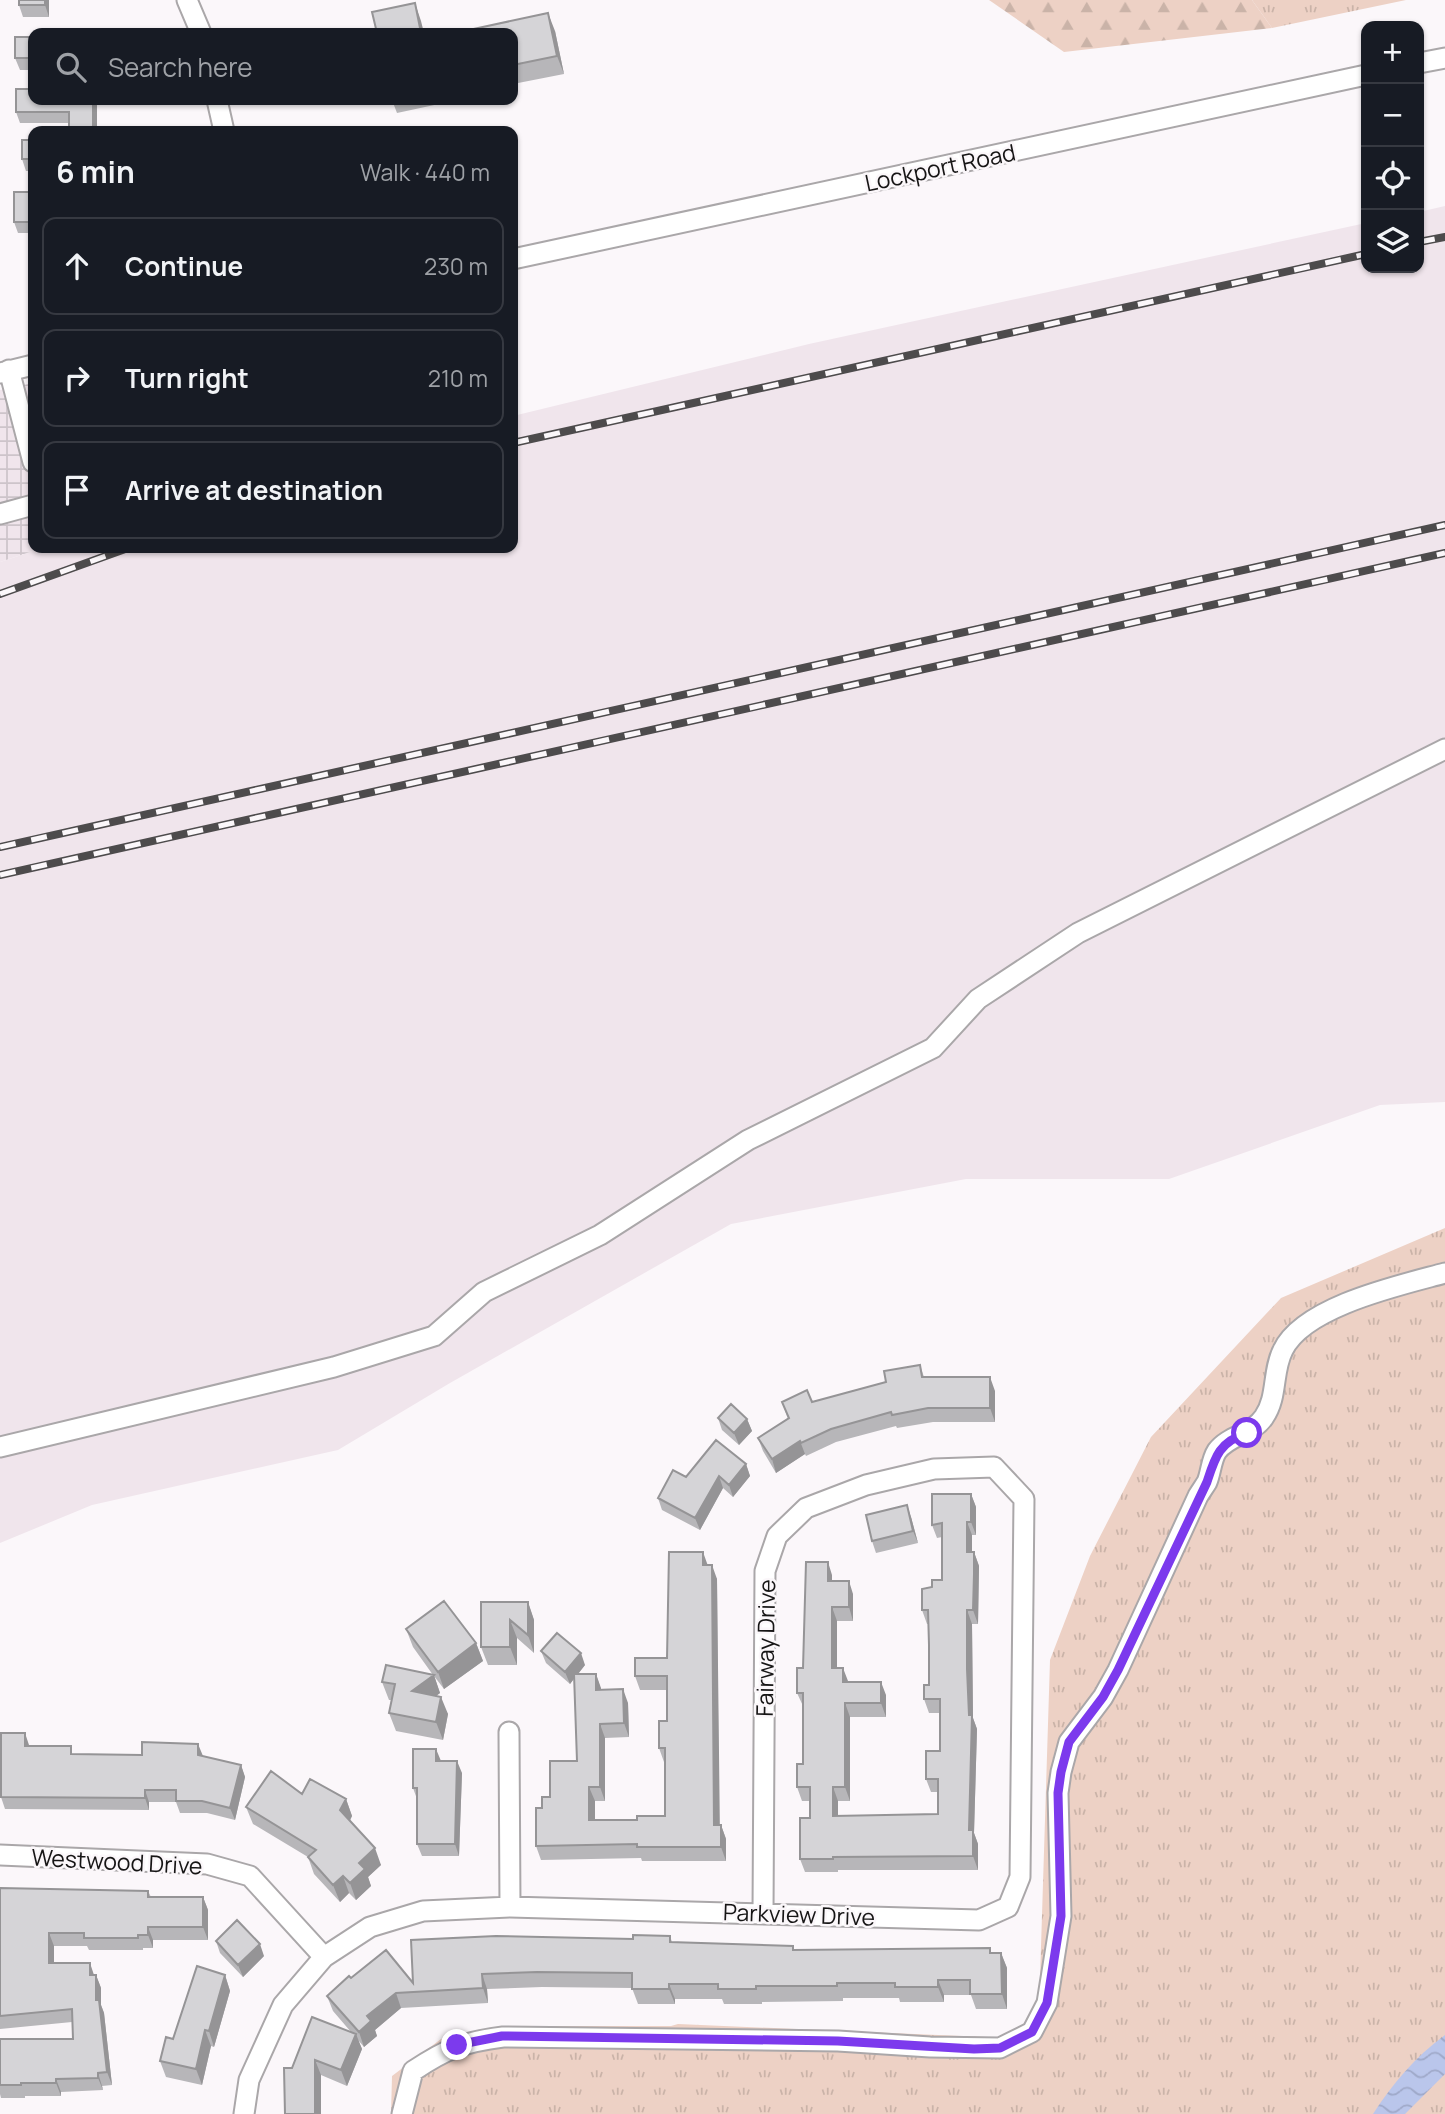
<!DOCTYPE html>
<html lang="en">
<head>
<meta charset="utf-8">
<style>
  body { margin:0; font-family:Manrope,sans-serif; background:#20242c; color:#f1f3f6 }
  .controls { position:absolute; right:21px; top:21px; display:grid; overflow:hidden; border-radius:14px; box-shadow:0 2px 5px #0004 }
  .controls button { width:63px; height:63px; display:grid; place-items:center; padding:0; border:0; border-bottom:2px solid #363941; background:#171b24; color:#f1f3f6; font:35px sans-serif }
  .stop { position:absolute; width:21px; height:21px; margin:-16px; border:5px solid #7c3aed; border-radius:50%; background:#fff }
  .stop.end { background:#7c3aed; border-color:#fff; box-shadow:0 2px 7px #0008 }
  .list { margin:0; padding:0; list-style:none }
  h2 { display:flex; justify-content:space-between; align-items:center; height:91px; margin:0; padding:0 28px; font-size:30px }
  h2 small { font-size:23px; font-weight:400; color:#9ea1a6 }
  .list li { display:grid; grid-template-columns:46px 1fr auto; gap:21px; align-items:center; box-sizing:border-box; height:98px; margin:0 14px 14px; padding:0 14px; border:2px solid #363941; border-radius:14px }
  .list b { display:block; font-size:26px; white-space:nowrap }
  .list em { font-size:23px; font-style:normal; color:#9ea1a6 }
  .icon { flex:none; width:38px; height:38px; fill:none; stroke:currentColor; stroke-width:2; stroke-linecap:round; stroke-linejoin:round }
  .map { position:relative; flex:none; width:1445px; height:2114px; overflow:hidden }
  .search { position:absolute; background:#171b24; box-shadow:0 2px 5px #0004; left:28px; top:28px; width:490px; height:77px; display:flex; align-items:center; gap:18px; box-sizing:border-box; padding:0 24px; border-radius:14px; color:#9ea1a6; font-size:26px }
  .panel { position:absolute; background:#171b24; box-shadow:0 2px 5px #0004; left:28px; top:126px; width:490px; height:427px; border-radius:14px }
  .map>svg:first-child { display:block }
</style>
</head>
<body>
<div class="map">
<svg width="1445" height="2114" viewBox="0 0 1445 2114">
  <defs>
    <pattern id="industrial-grid" width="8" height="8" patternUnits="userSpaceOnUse" patternTransform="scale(1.75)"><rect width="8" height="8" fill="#f0e5ec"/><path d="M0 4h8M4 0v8" fill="none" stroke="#cdc4ca"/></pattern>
    <pattern id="grass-tufts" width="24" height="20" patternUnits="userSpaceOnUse" patternTransform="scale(1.75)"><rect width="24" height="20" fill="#edd1c5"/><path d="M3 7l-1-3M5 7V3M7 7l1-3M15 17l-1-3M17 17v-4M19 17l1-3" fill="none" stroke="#cab3a8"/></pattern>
    <pattern id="forest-firs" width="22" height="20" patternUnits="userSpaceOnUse" patternTransform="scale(1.75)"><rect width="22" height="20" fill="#edd1c5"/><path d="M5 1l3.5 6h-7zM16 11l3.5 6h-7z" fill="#cab3a8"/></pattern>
    <pattern id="water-waves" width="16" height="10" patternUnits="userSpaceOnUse" patternTransform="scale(1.75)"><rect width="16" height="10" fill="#bac6eb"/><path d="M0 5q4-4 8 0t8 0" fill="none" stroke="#9fa9c9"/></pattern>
  </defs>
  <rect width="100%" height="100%" fill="#fbf7fa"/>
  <path fill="#f0e5ec" d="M1445,206V1102L1380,1105L1169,1179H966L731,1224L450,1383L338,1450L92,1505L0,1543V562L42,548H513V416L809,344L1366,223V268H1419V212Z"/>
  <path fill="url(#industrial-grid)" d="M33,383V548H42L0,562V390Z"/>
  <path fill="url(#grass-tufts)" d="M1252,0H1406L1272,28Z
    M1445,1228V2114H391L392,2076L441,2039L550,2026H671L678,2024L1009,2038L1027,2029L1037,2004L1040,1979L1050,1660L1090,1556L1151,1437L1281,1298Z"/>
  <path fill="url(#forest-firs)" d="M989,0H1252L1272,28L1064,52Z"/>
  <path fill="url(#water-waves)" d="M1445,2035V2074L1405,2114H1373C1393,2083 1415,2057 1445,2035Z"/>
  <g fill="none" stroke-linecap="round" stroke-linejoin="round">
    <defs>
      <path id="minor" d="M187,0L201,33
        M1419,63L1445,58
        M217,100L224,131
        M513,259L1366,75
        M9,370L33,462
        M0,373L33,365
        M0,514L33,505
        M0,1447L334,1367L434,1336L484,1292L600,1235L748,1140L933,1048L978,999L1078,933L1445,749
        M509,1732L510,1907
        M0,1855L207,1864L250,1876L324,1957
        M244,2114L249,2080L283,2005L324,1957L370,1927L423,1911L510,1907L979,1920L1008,1907L1020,1877L1024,1499L994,1467L934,1469L866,1485L806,1508L777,1536L765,1571L763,1913
        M402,2114L413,2071C446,2049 463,2042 503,2037L838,2041L930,2047L1000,2048L1032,2032L1047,2003L1061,1916L1058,1793L1061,1772L1069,1742L1103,1697L1118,1670L1198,1496C1201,1491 1204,1487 1207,1482C1211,1473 1211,1460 1217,1451C1229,1435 1253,1434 1264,1417C1278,1397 1272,1371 1283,1350C1304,1306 1401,1285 1445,1273"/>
    </defs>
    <use href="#minor" stroke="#aaa7a9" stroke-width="23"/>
    <use href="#minor" stroke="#fff" stroke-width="19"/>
    <defs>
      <path id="rail" d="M1419,242L1445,237
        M513,443L1366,254
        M0,594L128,548
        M0,847L1445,525
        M0,875L1445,553"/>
    </defs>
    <use href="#rail" stroke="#4d4b4c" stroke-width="8"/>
    <use href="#rail" stroke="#fbf7fa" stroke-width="5" stroke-dasharray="16" stroke-linecap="butt"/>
  </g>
  <path fill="#b7b6b9" d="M49,0V17H23L19,5Z
    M555,31L564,74L513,84V33Z
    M33,37V70H20L15,58Z
    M33,100H97V131H69V123H20L16,112Z
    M392,100H438L439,104L397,113Z
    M33,140V171H26L22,159Z
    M33,192V233H18L14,222Z
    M920,1365L924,1377L995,1391V1422H933L897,1428L896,1426L836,1442L806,1456L805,1454L776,1473L763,1451L758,1438L788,1419L782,1402H812L886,1382Z
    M718,1418L747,1419L752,1431L739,1445L722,1430Z
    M746,1464L750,1476L733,1497L723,1488L700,1530L662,1510L658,1498L686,1477Z
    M971,1494L976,1507V1535H972V1552H974L979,1566L978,1624H972L973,1718L977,1729L974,1833L978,1844V1870H838V1872H805L800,1859L810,1818V1801H802L797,1787L803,1764V1706L797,1693L803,1668L832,1575V1581L853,1594V1621H837V1668L848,1682L886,1695V1717H850V1801H838V1816L938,1814V1792H931L926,1779L940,1751V1713H929L924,1699L929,1685V1624H927L922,1610L932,1587L942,1580V1537L937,1538L932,1525Z
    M911,1517L918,1543L876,1553L872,1541Z
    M707,1565L717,1579L719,1825H721L726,1839V1861H642L641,1858L541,1860L536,1846L542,1808L577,1761L574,1678L570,1684L546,1663L541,1651L585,1665L578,1674H596L601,1690L628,1703L629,1737L605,1738V1801H595V1820H637L665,1816L664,1762L659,1748L667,1721V1690H640L635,1676L667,1658Z
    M528,1602L534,1620V1653L517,1638V1665H488L481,1647Z
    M406,1629L476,1643L483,1661L444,1689L434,1676L440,1693L436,1696L448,1714L443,1740L396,1731L389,1713L392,1700H389L382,1682L433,1675L413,1647Z
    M29,1746L73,1754L203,1756L241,1765L245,1777L235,1820L207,1813H180L176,1802H149V1810L5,1809L1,1797Z
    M441,1761L462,1773L459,1856H422L417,1844V1799L413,1788Z
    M302,1794L346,1799L352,1816L350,1821L381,1865L368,1877L371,1886L356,1900L349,1893L340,1902L314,1874L308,1857L253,1824L246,1807Z
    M0,1888L148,1891L151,1897H203L208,1910V1940H153V1948H143V1950H89L87,1946H54V1963L96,1975L101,1988V2005L104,2013L112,2085L102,2086L103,2090L61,2092V2096H25V2098H1L0,2094V2039H73L72,2022L0,2029Z
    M670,1936L672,1942L793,1946L794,1950L990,1948L991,1953H1001L1007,1968V2009H976L971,1995H944V2002H900L899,1998H843V2001L762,2002V2004H724L722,1999H675V2004H638L632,1988L542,1987L487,1989L488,2003L401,2008L375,2030L377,2036L364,2047L358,2040L362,2049L347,2086L321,2075V2114L292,2068L351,2032L333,2011L327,1996L351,1978L413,1983L633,1939Z
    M216,1941L264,1956L243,1977L220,1953Z
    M225,1975L230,1991L214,2047L211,2046L202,2085L166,2077L160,2061L173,2039Z"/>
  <path fill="#959496" d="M45,0H49V17L45,5Z
    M415,3L421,21L424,33H421Z
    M548,13L555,31L564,74L557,56Z
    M93,100H97V131H93Z
    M990,1377L995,1391V1422L990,1408Z
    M747,1419L752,1431L739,1445L734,1433Z
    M800,1441L805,1454L776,1473L772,1459Z
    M746,1464L750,1476L733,1497L729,1485Z
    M719,1476L723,1488L700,1530L695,1518Z
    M971,1494L976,1507V1535L971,1522Z
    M907,1505L911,1517L918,1543L913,1531Z
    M967,1522L972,1535V1566L967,1552Z
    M703,1552L708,1566L703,1565Z
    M974,1552L979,1566L978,1624L973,1610Z
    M828,1562L832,1575V1594L828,1581Z
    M712,1565L717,1579L720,1839L714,1825Z
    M849,1581L853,1594V1621L849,1607Z
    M528,1602L534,1620V1653L528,1635Z
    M832,1607L837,1621V1681L832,1668Z
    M967,1610L972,1624L973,1718L977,1729L974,1833L978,1844V1870L973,1856L969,1830Z
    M510,1620L517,1638V1665L510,1647Z
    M476,1643L483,1661L444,1689L438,1672Z
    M581,1653L585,1665L570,1684L565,1672Z
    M843,1668L848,1681V1695L843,1682Z
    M596,1674L601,1688V1704L596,1690Z
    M434,1675L440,1693L419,1709L412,1691Z
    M881,1682L886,1695V1717L881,1703Z
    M623,1689L628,1703L629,1737L624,1723Z
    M441,1697L448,1714L443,1740L436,1722Z
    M845,1703L850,1717V1801L845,1787Z
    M600,1724L605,1738V1801L600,1787Z
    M25,1733L29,1745V1758L25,1746Z
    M198,1744L203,1756L198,1755Z
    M436,1749L441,1761H436Z
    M457,1761L462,1773L459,1856L455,1844Z
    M241,1765L245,1777L235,1820L230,1808Z
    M589,1787L595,1801V1834L589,1820Z
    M833,1787L838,1801V1829L833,1816Z
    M145,1790L149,1802V1810L145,1798Z
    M346,1799L352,1816L346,1827L340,1810Z
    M721,1825L726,1839V1861L721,1847Z
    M375,1848L381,1865L368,1877L371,1886L356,1900L350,1883L359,1863Z
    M343,1876L349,1893L340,1902L333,1885Z
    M203,1897L208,1910V1940L203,1927Z
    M148,1927L153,1940V1948L148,1935Z
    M49,1933L54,1946V1975L49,1963Z
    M260,1944L264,1956L243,1977L238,1965Z
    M1001,1953L1007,1968V2009L1002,1994Z
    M90,1963L94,1975H90Z
    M482,1974L487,1989L488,2003L483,1988Z
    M96,1975L101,1988V2005L104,2013L112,2085L107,2072L96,2000Z
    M225,1975L230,1991L214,2047L209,2031Z
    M938,1980L944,1995V2002L938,1987Z
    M669,1984L675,1999V2004L669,1989Z
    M396,1993L401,2008L375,2030L377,2036L364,2047L359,2032L367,2016Z
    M205,2030L211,2046L202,2085L196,2069Z
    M356,2034L362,2049L347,2086L341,2070Z
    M315,2060L321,2075V2114H315Z
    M98,2073L102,2086L103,2090L98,2078Z
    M56,2079L61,2092V2096L56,2083Z"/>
  <path fill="#d5d4d7" stroke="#959496" stroke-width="2" d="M19,0H45V5H19Z
    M415,3L421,33H377L372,12Z
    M548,13L557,56L513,65V33H464V31Z
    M15,37H33V58H15Z
    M16,89H33V100H93V131H69V112H16Z
    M22,140H33V159H22Z
    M14,192H33V222H14Z
    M920,1365L922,1377H990V1408H928L892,1415L891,1412L831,1429L801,1443L800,1441L772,1459L758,1438L789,1418L782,1402L807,1390L812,1402L886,1382L884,1371Z
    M731,1404L747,1419L734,1433L718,1418Z
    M716,1440L746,1464L729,1485L719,1476L695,1518L658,1498L673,1470L686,1477Z
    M932,1494H971V1522H967V1552H974V1574L973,1610H967V1669L969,1715H972L969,1830H973V1856L833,1857V1859H800V1818H810V1787H797V1764H803V1693H797V1668H803L806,1562H828V1581H849V1607H832V1668H843V1682H881V1703H845V1787H833V1816L938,1814V1779H926V1751H940V1699H924V1685H929V1645L928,1610H922V1589L932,1587V1580H942V1523L932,1525Z
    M907,1505L913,1531L872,1541L866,1515Z
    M669,1552H703V1565H712L714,1825H721V1847H637V1844L536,1846V1808H542V1797H550V1761H577L574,1674H596V1690L623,1689L624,1723L600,1724V1787H589V1820H637V1816H665V1748H659V1721H667V1676H635V1658H667Z
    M444,1601L476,1643L438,1672L406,1629Z
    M481,1602H528V1635L510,1620V1647H481Z
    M557,1633L581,1653L565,1672L541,1651Z
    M386,1665L434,1675L412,1691L441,1697L436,1722L389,1713L395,1684L382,1682Z
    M1,1733H25V1746H71V1754L142,1755V1742L198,1744V1755L241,1765L230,1808L202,1801H176V1790H145V1798L1,1797Z
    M413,1749H436V1761H457L455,1844H417V1788H413Z
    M271,1771L302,1794L310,1779L346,1799L340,1810L375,1848L359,1863L365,1869L350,1883L343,1876L333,1885L308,1857L316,1850L246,1807Z
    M0,1888L148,1891V1897H203V1927H148V1935H138V1938H84V1933H49V1963H90V1975H96V2000H99L107,2072L98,2073V2078L56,2079V2083H21V2085H0V2039H73L72,2009L0,2016Z
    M237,1920L260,1944L238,1965L216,1941Z
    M633,1935L670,1936V1942L793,1946V1950L990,1948V1953H1001L1002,1994H970V1980H938V1987H895V1983H837V1986H756V1989H718V1984H669V1989H632V1973L537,1972L482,1974L483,1988L396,1993L367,2016L371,2021L359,2032L327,1996L349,1976L351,1978L386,1950L413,1983L411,1940L496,1936L633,1939Z
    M197,1966L225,1975L209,2031L205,2030L196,2069L160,2061L166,2037L173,2039Z
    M312,2017L356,2034L341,2070L315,2060V2114H285L284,2068H292Z"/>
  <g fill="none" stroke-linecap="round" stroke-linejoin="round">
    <path stroke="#7c3aed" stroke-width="9" d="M457,2045L502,2036L838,2041L974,2049L1000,2048L1032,2032L1047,2003L1061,1916L1058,1793L1061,1772L1069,1742L1103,1697L1118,1670L1207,1482C1215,1457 1219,1442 1247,1433"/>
  </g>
  <g text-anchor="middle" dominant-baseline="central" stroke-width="5" stroke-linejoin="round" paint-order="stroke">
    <g font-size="23" fill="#161515" stroke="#fbf7fa">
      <text transform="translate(940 167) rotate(-12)">Lockport Road</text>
      <text transform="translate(765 1648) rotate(-89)">Fairway Drive</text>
      <text transform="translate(117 1861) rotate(3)">Westwood Drive</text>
      <text transform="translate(799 1914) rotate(2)">Parkview Drive</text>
    </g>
  </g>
</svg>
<div class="controls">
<button>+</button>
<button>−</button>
<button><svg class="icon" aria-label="locate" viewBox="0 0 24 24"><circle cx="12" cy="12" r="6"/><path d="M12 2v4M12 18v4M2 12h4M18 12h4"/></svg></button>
<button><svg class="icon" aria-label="layers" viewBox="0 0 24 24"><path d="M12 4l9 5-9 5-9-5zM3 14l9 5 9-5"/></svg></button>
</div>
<div class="stop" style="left:1247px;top:1433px"></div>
<div class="stop end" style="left:457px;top:2045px"></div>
<div class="search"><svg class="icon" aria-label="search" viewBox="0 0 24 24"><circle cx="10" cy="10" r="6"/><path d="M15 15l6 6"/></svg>Search here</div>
<section class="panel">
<h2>6 min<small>Walk · 440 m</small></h2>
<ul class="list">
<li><svg class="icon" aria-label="ahead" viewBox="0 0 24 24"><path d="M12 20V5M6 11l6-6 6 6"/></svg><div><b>Continue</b></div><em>230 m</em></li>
<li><svg class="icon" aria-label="right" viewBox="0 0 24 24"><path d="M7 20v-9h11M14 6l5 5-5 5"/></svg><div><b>Turn right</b></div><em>210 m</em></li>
<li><svg class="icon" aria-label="arrive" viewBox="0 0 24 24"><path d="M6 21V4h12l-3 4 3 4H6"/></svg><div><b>Arrive at destination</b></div></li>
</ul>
</section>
</div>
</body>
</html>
